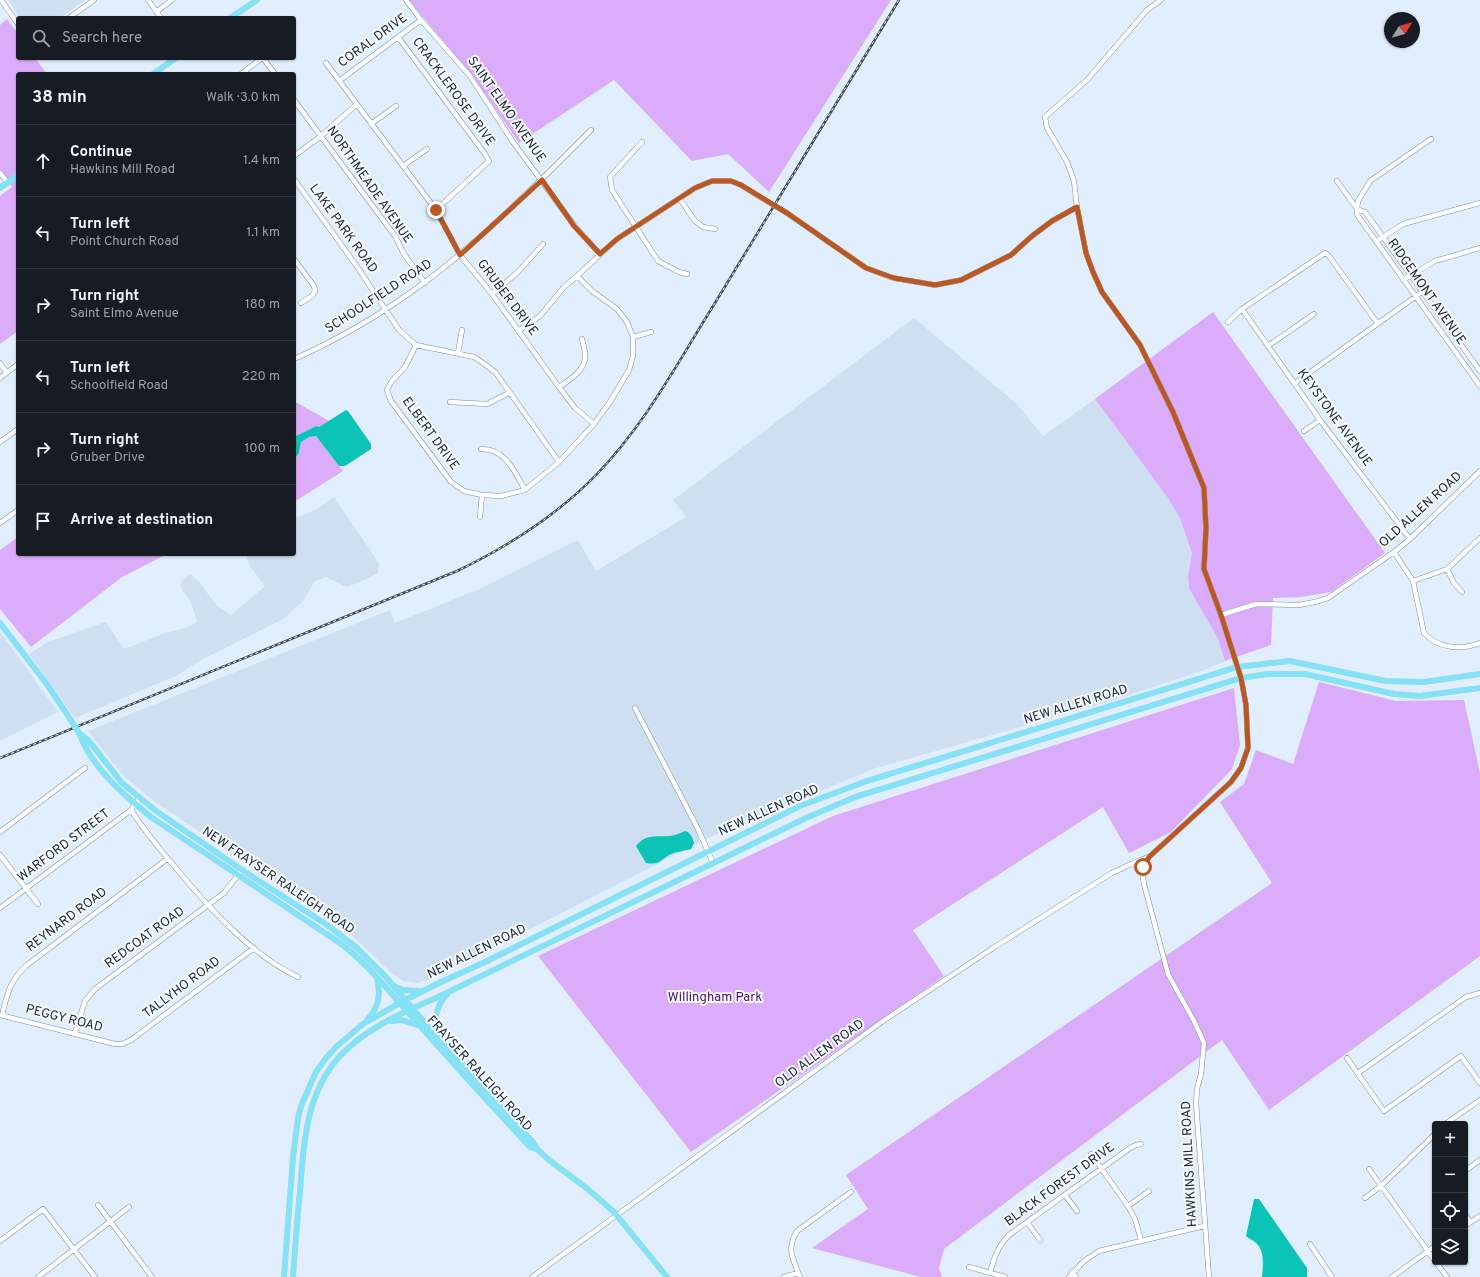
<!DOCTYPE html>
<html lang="en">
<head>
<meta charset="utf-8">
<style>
  body { margin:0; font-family:Overpass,sans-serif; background:#242831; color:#f1f3f6 }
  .controls { position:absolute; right:12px; bottom:12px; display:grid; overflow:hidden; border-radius:4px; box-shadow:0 1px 3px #0004 }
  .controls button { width:36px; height:36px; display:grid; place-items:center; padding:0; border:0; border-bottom:1px solid #363941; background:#171b24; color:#f1f3f6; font:20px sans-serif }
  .compass { position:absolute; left:1384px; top:12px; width:36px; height:36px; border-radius:50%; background:#171b24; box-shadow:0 1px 3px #0004; rotate:53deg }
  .stop { position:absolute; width:12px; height:12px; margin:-9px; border:3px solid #bb5721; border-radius:50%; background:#fff }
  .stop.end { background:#bb5721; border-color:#fff; box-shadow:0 1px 4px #0008 }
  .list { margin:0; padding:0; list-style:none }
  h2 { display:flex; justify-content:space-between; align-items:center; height:52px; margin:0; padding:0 16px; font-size:17px }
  h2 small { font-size:13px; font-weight:400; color:#9ea1a6 }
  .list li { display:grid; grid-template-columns:26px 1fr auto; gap:12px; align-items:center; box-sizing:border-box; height:72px; padding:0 16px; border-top:1px solid #363941 }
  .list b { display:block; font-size:15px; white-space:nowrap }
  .list p { margin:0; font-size:13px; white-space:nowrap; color:#9ea1a6 }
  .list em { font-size:13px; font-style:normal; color:#9ea1a6 }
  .icon { flex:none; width:22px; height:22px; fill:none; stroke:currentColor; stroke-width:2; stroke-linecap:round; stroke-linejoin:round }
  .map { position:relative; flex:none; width:1480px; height:1277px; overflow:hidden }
  .search { position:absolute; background:#171b24; box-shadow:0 1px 3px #0004; left:16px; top:16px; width:280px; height:44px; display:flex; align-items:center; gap:10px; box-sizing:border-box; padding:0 14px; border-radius:4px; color:#9ea1a6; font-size:15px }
  .panel { position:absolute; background:#171b24; box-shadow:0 1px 3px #0004; left:16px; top:72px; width:280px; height:484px; border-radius:4px }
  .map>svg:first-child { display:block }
</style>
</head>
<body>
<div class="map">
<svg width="1480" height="1277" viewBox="0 0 1480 1277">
  <rect width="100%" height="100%" fill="#e0eefd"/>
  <path fill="#cedff1" d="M8,0H85L60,18H20Z
    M914,318L1016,403L1043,436L1095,399L1168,498L1180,518L1192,553L1188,576L1189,588L1218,639L1225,661L1210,668L1110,701L873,769L708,838L436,977L418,983L403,981L393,974L328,913L263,876L150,798L123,775L88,731L390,610L395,623L482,588L578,540L596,571L686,517L673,500Z
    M334,497L379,563L378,573L357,583L347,587L326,577L315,581L303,601L283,619L201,660L176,676L75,718L29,654L48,642L106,622L124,649L165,633L186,628L197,622L191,602L183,591L180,585L185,577L190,574L199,582L217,606L231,615L265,586L249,565L246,554H294V519L317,509Z
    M0,632L58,712L0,741Z"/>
  <path fill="#dbacf9" d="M409,0H891L769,192L728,154L692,161L614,80L519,143L475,79Z
    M7,19L18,34V58H35L47,74H18V331L0,344V196L12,187L0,170V25Z
    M1213,312L1385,553L1331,592L1301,597L1273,598L1271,645L1225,661L1218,639L1189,588L1188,576L1192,553L1180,518L1168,498L1095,399Z
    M294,401L329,421L319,427L316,426L294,437Z
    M316,436L343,471L294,502V459L299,453L301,442L309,437Z
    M18,537V554H167L122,577L31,647L0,609V550Z
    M1319,682L1396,701L1464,700L1480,773V956L1269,1110L1222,1040L944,1249L939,1268L942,1277H921L812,1248L868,1209L846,1175L1272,883L1220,802L1244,784L1256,750L1293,764Z
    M1234,688L1240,745L1232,769L1171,832L1129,853L1103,807L913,930L944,976L691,1152L538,956L833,816Z"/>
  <path fill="#0bc3b7" d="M346,410L348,411L371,444V449L345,466H339L316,436L309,437L301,442L299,453L294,459V437L316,426L319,427Z
    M685,831L688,832L692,837L694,843L691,849C684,851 675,852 669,855C660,861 659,865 646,863L636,846C645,834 656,837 669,836C674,836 680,833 685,831Z
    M1254,1199H1259L1307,1268V1277H1262C1263,1267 1265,1250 1256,1243C1253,1240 1249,1239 1246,1236Z"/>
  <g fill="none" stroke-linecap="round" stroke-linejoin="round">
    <defs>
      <path id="minor" d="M1,0L18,24
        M148,0L161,18
        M406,0L421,20L470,76L513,142L574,225L600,254
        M1161,0L1147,10L1088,79L1045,117L1047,128L1067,162L1074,181L1077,207L1086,253L1093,272L1102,292L1140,345L1173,412L1204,488L1206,529L1204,569L1221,615L1241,678L1246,705L1248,747L1241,768L1231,782L1149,857C1142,866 1142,873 1144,884L1168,974L1194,1021L1204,1043L1201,1074L1197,1089L1196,1103L1209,1277
        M156,12L172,0
        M69,18L94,0
        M398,37L485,154L489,161L436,210
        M263,58L275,74
        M326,63L436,210L460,255L492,294L559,387L575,408L594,424
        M241,74L262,58
        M339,81L421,20
        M294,100L395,236L404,254L425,283
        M371,124L396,106
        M642,142L610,177L612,190L658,261L679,272L687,274
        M294,156L321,136L356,105
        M403,166L427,149
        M0,173L8,183
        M294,179L358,268L399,330L416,345L474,357L486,365L496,373L559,462
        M1337,181L1357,209
        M680,199L695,221L703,227L715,229
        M1357,209L1358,201L1370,181L1431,139
        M787,213L866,268L893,278L935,285L961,280L1011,255L1032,236L1052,221L1077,207
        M1377,241L1403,224L1480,203
        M294,259L314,286L315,291L312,296L301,303
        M1403,280L1435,261L1480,248
        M492,294L517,273L543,244
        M1242,309L1320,420L1410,539
        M1228,322L1242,309L1325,253L1329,256L1378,324
        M518,331L540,316L564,287L577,276L617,239L695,188L712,181H731L741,185L758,196
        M633,337L651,332
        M416,345L405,367L392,381L387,390L391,401L451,482L464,491L482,495L501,496L525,490L559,462L594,424L610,402L629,370L633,356V337L627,322L617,309L592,291L577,276
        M1268,346L1314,314
        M458,353L462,330
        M294,359C339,339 385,312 425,282C450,264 472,244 495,223C528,193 560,162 591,130
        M0,363L7,373
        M1480,371L1365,212L1357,209V214L1358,216L1480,386
        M0,378L18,364
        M1295,383L1422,292
        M559,387C570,380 587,369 585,354C585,349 583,344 582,339
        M450,402L487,404L509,393
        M1304,431L1320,420
        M0,442L18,429
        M481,449C505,448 515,472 525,490
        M480,517L482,495
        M0,523L18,510
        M1394,552L1413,581L1424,633C1438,649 1461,650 1480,643
        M1447,569L1454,583L1462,592
        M1413,581L1447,569L1480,538
        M1221,615L1256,604L1299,605L1315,602L1328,598L1394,552L1410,539L1480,471
        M635,708L698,829L713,863
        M131,810C145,832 162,852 180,873C212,911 253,956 298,977
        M0,832L85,768
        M0,855L38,904
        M1131,864L1148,857
        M0,908L131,810L139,798
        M0,1015L115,1044H122L131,1040L254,948
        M2,1015C8,992 9,982 27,965L167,859
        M75,1033L85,1001L95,989L224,893L242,870
        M1347,1058L1384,1111L1461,1056L1480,1083
        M1358,1073L1466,997L1480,993
        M1445,1124L1480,1100
        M1091,1154L1128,1206L1135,1219L1141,1240
        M1369,1169L1435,1261
        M1465,1171L1480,1160
        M1065,1195L1077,1211
        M1365,1198L1381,1186L1435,1134
        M98,1205L152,1277
        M1128,1206L1149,1191
        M1465,1214L1470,1222
        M1027,1222L1040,1240
        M1465,1226L1480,1216
        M0,1241L43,1209L95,1277
        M1310,1244L1332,1277
        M1436,1262L1447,1277
        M969,1267L1005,1277
        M1072,1272L1076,1277
        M990,1273C994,1258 998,1246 1009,1235L1130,1148L1136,1145L1141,1144
        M38,1277L129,1207
        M532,1277L883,1021L993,948L1112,873L1131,864L1137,866L1142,871
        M784,1277L798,1273
        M800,1277C793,1259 786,1249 797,1231L851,1192
        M1069,1277L1084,1261L1099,1251L1204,1226
        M1392,1277L1435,1246"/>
      <path id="major" d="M230,18L257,0
        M153,74L176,58
        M0,188L18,175
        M0,623L46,683L67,714
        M79,733L89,741L122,783L156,811L242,870L327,925L357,948L385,976L425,1023L533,1142L537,1149L549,1160L589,1190L614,1212L667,1277
        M80,735C93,769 124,795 151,817L340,943C372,967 395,999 422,1028C457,1068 494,1108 530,1147L537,1149
        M396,987L403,990L420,991
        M367,1020C379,1007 381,995 377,978
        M391,1021L402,1020L417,1025
        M440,1038C434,1018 434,1009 448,993
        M284,1277L293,1157L298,1118L301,1106L316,1072L326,1058L337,1046L363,1024L405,1000L441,982L483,963L800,806L867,781L1237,667L1290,661L1386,681L1424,682L1480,674
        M293,1277C295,1249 297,1220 300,1192C304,1141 306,1086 347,1049C372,1026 405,1011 436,998L806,818L855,797L1241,678L1267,674H1305L1394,694L1420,696L1480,688"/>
    </defs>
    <use href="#minor" stroke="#7a90a6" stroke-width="5.5"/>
    <use href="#major" stroke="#cfd0d2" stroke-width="6"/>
    <use href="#minor" stroke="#fff" stroke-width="4.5"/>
    <use href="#major" stroke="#81e2f8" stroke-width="5.5"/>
    <defs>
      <path id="rail" d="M0,758L457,571C507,547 556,516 596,475C645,425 678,362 715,303C777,202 837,101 899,0"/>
    </defs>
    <use href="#rail" stroke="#424b55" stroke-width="2.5"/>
    <use href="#rail" stroke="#f5faff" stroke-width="1" stroke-dasharray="3" stroke-linecap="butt"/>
    <defs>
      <path id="minor-bridge" d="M758,196L787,213"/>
      <path id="major-bridge" d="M67,714L79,733"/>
    </defs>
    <use href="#minor-bridge" stroke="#7a90a6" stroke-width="5.5" stroke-linecap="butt"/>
    <use href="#major-bridge" stroke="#cfd0d2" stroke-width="6" stroke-linecap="butt"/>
    <use href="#minor-bridge" stroke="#fff" stroke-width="4.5"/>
    <use href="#major-bridge" stroke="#81e2f8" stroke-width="5.5"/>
  </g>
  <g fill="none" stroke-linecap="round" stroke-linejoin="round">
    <path stroke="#bb5721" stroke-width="5" d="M436,210L460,255L542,180L574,226L600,254L617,239L695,188L712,181H731L741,185L787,213L866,268L894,278L935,285L961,280L1011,255L1032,236L1052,221L1077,207L1086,253L1093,272L1102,292L1140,345L1173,412L1204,488L1206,528L1204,569L1221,615L1241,678L1246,705L1248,748L1241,768L1231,782L1149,857L1143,867"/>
  </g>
  <g text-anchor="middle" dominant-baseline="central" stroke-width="4" stroke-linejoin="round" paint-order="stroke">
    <g font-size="13" fill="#232b34" stroke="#f5faff">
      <text transform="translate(373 41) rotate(-36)">CORAL DRIVE</text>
      <text transform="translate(453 92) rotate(54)">CRACKLEROSE DRIVE</text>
      <text transform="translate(506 110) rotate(55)">SAINT ELMO AVENUE</text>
      <text transform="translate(369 185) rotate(55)">NORTHMEADE AVENUE</text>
      <text transform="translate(343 229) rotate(54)">LAKE PARK ROAD</text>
      <text transform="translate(1426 292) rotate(55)">RIDGEMONT AVENUE</text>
      <text transform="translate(379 297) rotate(-33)">SCHOOLFIELD ROAD</text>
      <text transform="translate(507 298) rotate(53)">GRUBER DRIVE</text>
      <text transform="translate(1334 418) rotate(54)">KEYSTONE AVENUE</text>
      <text transform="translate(430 434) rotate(54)">ELBERT DRIVE</text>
      <text transform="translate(1421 510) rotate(-42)">OLD ALLEN ROAD</text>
      <text transform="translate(1076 705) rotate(-17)">NEW ALLEN ROAD</text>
      <text transform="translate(769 811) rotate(-24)">NEW ALLEN ROAD</text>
      <text transform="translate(64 846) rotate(-37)">WARFORD STREET</text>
      <text transform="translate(278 881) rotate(34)">NEW FRAYSER RALEIGH ROAD</text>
      <text transform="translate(67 920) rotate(-37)">REYNARD ROAD</text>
      <text transform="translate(145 938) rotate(-36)">REDCOAT ROAD</text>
      <text transform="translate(477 952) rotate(-26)">NEW ALLEN ROAD</text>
      <text transform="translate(182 988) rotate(-37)">TALLYHO ROAD</text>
      <text transform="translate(64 1019) rotate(14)">PEGGY ROAD</text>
      <text transform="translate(820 1054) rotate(-36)">OLD ALLEN ROAD</text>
      <text transform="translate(479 1074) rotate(48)">FRAYSER RALEIGH ROAD</text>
      <text transform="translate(1190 1164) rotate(-93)">HAWKINS MILL ROAD</text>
      <text transform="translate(1060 1185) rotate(-36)">BLACK FOREST DRIVE</text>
    </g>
    <g font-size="13" fill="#50086e" stroke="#f5faff">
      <text x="715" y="998">Willingham Park</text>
    </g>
  </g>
</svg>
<div class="controls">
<button>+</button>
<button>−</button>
<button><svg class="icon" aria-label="locate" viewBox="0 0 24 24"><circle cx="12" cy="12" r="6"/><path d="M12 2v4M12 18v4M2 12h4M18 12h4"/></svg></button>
<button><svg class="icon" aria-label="layers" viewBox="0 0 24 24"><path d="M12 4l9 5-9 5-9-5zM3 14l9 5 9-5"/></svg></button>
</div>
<svg class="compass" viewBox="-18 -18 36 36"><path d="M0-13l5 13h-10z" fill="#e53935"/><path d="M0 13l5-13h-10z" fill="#9ea1a6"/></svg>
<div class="stop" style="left:1143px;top:867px"></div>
<div class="stop end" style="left:436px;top:210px"></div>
<div class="search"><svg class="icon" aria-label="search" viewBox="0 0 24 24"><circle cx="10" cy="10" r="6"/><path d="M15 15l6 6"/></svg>Search here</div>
<section class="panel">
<h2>38 min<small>Walk · 3.0 km</small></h2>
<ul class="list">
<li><svg class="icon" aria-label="ahead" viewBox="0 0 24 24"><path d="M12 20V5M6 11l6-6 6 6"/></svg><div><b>Continue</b><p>Hawkins Mill Road</p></div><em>1.4 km</em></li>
<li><svg class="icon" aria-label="left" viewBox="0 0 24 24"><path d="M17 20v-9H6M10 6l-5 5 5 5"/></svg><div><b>Turn left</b><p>Point Church Road</p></div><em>1.1 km</em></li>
<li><svg class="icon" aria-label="right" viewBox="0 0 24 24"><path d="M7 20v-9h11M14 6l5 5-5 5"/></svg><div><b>Turn right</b><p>Saint Elmo Avenue</p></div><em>180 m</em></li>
<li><svg class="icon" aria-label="left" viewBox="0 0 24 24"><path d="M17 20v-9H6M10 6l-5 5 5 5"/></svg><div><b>Turn left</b><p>Schoolfield Road</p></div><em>220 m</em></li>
<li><svg class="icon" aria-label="right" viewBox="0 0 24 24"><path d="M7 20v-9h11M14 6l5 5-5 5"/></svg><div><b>Turn right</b><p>Gruber Drive</p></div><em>100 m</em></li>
<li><svg class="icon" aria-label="arrive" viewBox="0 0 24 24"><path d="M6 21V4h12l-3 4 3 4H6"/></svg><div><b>Arrive at destination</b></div></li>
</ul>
</section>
</div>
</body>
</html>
